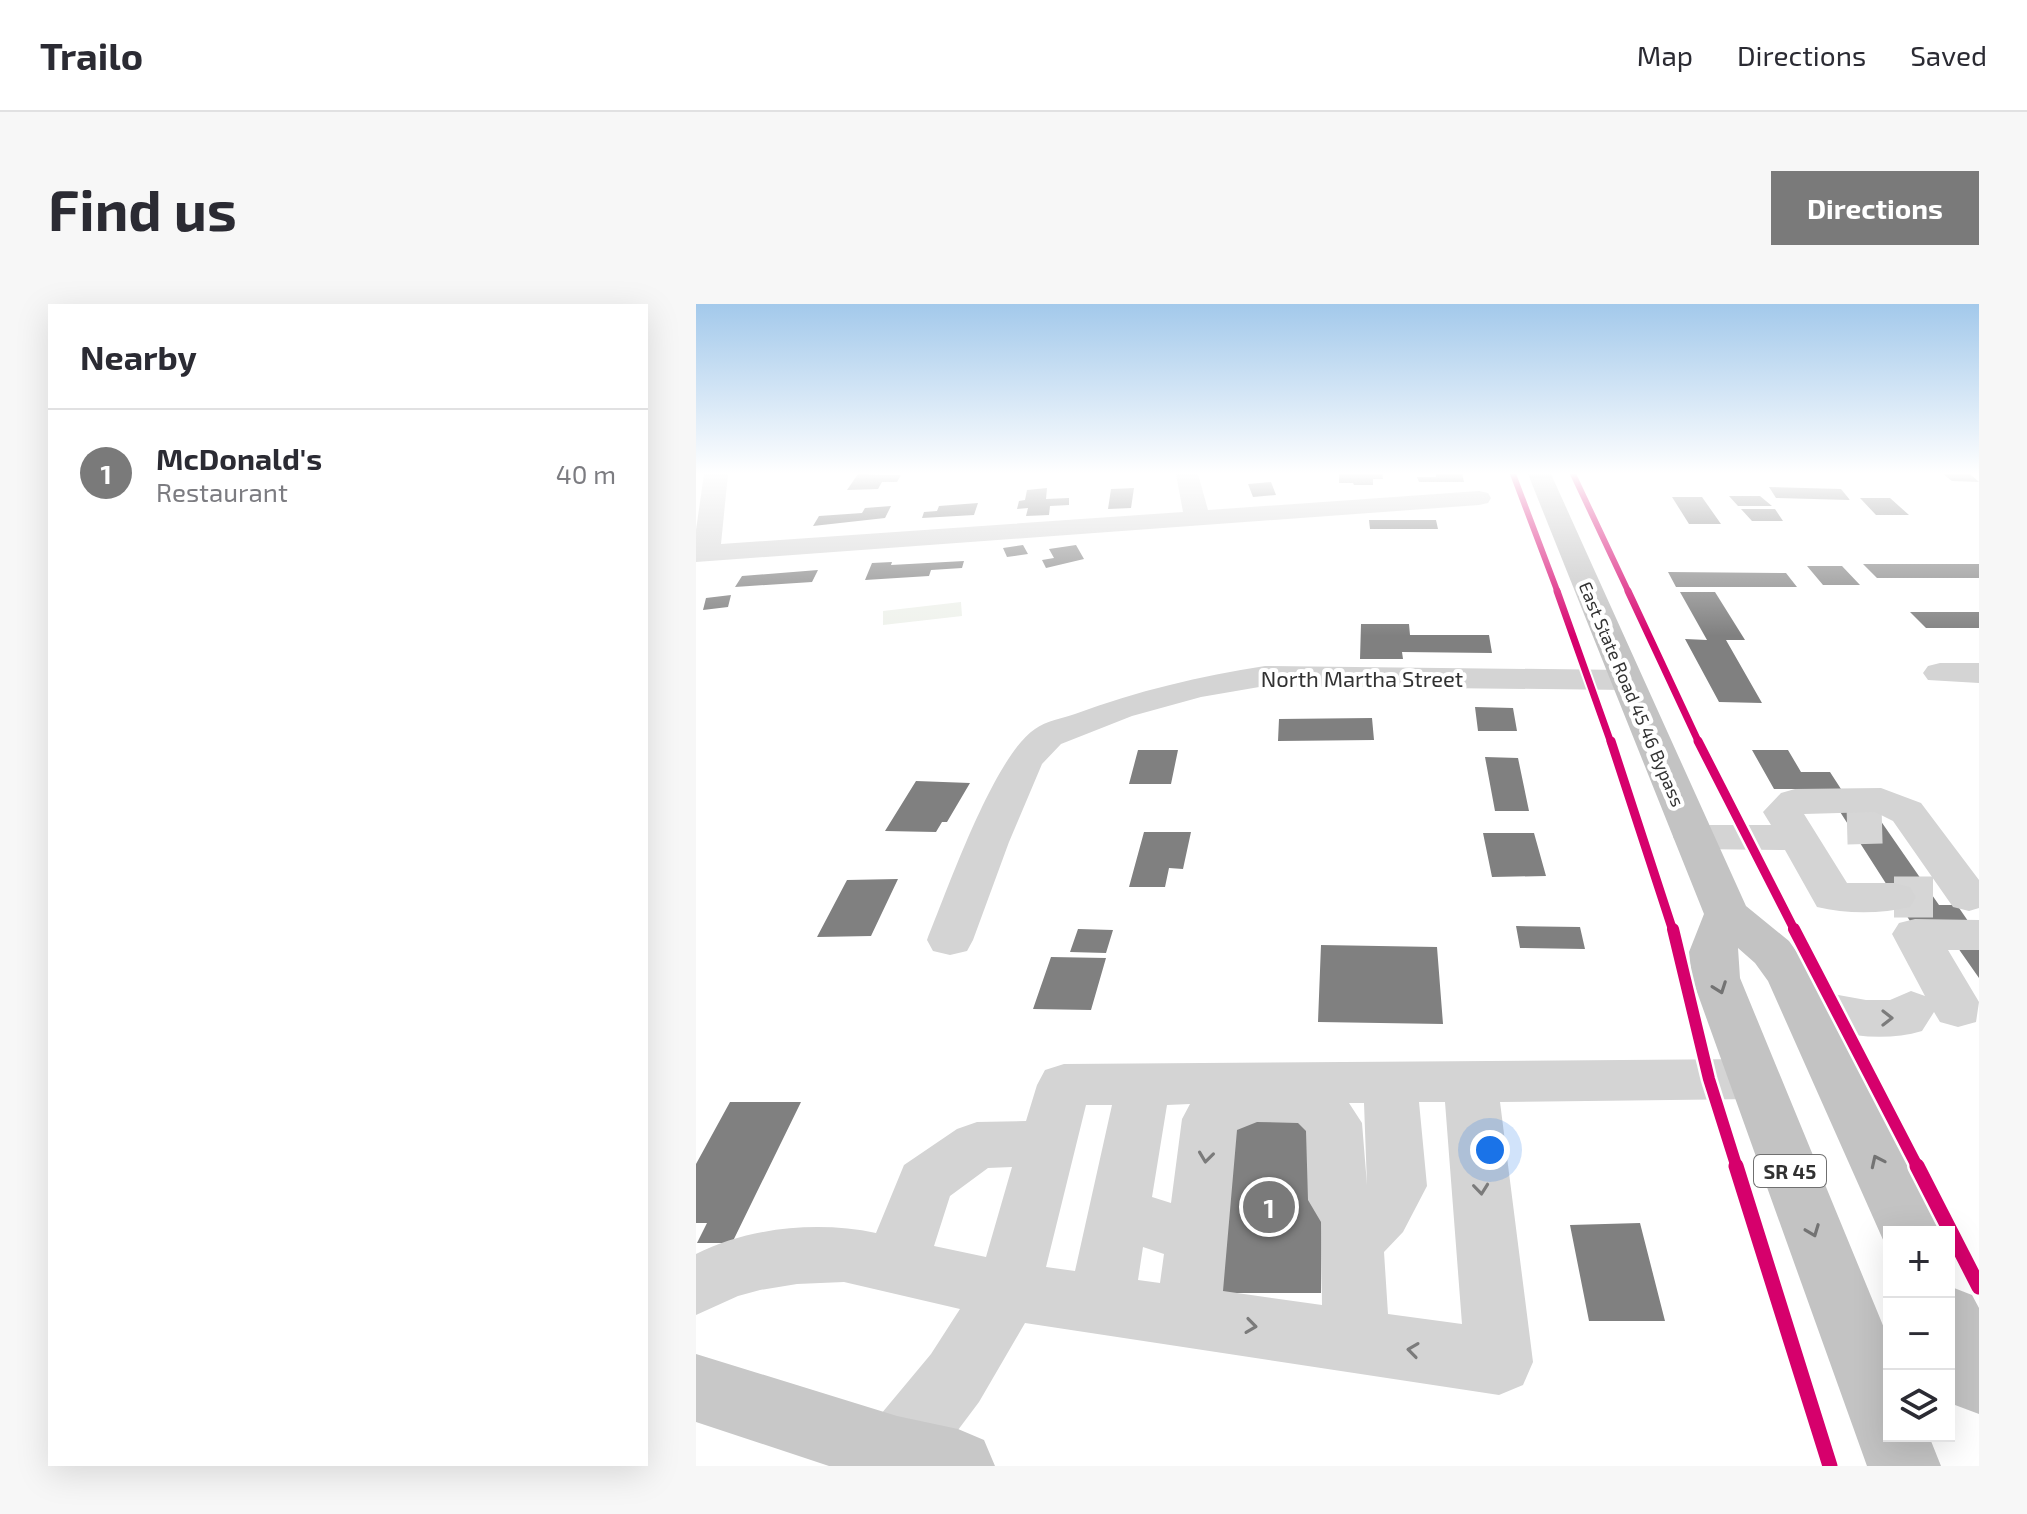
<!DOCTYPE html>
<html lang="en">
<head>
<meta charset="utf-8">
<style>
  body { margin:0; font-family:"Exo 2",sans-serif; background:#f7f7f7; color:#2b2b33 }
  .controls { position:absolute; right:24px; bottom:24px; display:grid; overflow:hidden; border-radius:0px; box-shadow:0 8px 32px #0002 }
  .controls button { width:72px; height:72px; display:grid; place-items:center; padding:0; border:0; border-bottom:2px solid #e1e1e2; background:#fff; color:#2b2b33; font:40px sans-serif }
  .you { position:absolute; left:794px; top:846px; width:28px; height:28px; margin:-20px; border:6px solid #fff; border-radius:50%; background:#1a73e8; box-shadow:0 0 0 12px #1a73e833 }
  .badge { display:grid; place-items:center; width:52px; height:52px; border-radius:50%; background:#7a7a7a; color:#fff; font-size:26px; font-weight:700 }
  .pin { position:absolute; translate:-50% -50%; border:4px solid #fff; box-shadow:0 2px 8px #0006 }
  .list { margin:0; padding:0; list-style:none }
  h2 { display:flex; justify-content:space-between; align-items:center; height:104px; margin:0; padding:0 32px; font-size:34px }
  h2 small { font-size:26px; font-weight:400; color:#7c7c81 }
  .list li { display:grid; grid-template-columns:52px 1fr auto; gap:24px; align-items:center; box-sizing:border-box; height:128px; padding:0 32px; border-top:2px solid #e1e1e2 }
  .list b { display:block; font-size:30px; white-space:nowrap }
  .list p { margin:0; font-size:26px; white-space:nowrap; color:#7c7c81 }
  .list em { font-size:26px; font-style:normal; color:#7c7c81 }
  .icon { flex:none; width:44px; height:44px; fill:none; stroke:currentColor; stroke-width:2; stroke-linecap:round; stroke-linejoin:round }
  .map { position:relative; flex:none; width:1283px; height:1162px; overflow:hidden; border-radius:0px }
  header { display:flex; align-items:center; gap:48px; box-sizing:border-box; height:112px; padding:0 40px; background:#fff; border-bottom:2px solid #e1e1e2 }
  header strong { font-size:38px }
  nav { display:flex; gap:44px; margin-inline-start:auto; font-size:28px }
  .intro { display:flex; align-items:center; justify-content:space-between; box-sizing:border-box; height:192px; padding:0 48px }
  h1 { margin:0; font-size:56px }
  .button { padding:20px 36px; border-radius:0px; background:#7a7a7a; color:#fff; font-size:28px; font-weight:700 }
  main { display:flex; gap:48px; padding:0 48px }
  aside { flex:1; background:#fff; border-radius:0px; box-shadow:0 8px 32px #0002 }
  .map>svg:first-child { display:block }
</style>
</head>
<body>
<header>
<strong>Trailo</strong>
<nav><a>Map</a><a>Directions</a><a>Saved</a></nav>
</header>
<div class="intro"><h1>Find us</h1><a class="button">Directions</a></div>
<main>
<aside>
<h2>Nearby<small></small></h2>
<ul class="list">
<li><span class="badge">1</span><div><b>McDonald's</b><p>Restaurant</p></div><em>40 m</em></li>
</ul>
</aside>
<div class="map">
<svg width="1283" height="1162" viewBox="0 0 1283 1162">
  <rect width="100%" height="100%" fill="#fff"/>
  <path fill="#eff2ec" d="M265,298L266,312L187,321V307Z"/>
  <path fill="#808080" d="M162,170L185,171H205L201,178H186L182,185L151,186Z
    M643,170H686L687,175H677V181H658L657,179H643Z
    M740,170H766L768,178H723L721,173H740Z
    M1247,170H1274L1283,178L1256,177Z
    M575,178L580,191L557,193L552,180Z
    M1073,183L1145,185L1154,196L1080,194Z
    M351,184L350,195L373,194V201L354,202L353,211L330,212L332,204L321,205L323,197L329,196L331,186Z
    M438,184L435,204L412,205L415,185Z
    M1033,192H1064L1076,202H1042Z
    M976,193H1006L1025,220H993Z
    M1164,194H1194L1213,211H1180Z
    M282,199L278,211L226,214L228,208L241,207L243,202Z
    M195,202L189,214L117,222L123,212L166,209L169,204Z
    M1045,205H1079L1087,217H1056Z
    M673,216H740L742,225H674Z
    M327,241L332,250L311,253L307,244Z
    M380,241L388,255L350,264L346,256L358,254L353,245Z
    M268,257L266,264L235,266L233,272L169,276L176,259L196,258L195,261Z
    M1167,260H1283V274H1181Z
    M1111,262H1146L1164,281H1127Z
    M122,266L116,278L39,283L46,272Z
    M972,268L1090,269L1101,283H980Z
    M984,288H1019L1049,336H1030L1066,399L1023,398L989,335L1011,336Z
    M35,291L32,303L7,306L10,294Z
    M1214,308H1283V324H1230Z
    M665,320H713L714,331H793L796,349L706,348L707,355H664Z
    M779,403L817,404L821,427H782Z
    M676,414L678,436L582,437L583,415Z
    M442,446H482L475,480H433Z
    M1056,446H1092L1105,468H1134L1145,485H1078Z
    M789,453L822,454L833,507H799Z
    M220,477L274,479L251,518H246L240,528L189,527Z
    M1139,500H1173L1243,601H1261L1272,617H1214Z
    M448,528H495L487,565L473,564L469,583H433Z
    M787,529H838L850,572L796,573Z
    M202,575L175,632L121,633L151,576Z
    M820,622L884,623L889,645L824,644Z
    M382,625L417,626L410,649L374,648Z
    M625,641L741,643L747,720L622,718Z
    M1262,644H1283V674Z
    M355,653L410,654L395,706L337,705Z
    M34,798H105L36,939H1L11,919H0V860Z
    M528,816H627L625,989H511Z
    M944,919L969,1017H893L874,921Z"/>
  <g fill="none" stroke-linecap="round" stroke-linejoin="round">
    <path stroke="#d6d6d6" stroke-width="41" stroke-dasharray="41 21" stroke-linecap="butt" d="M1151,520L1186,519
      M1198,593H1237"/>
    <path fill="#d4d4d4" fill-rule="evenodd" d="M8,170H32L25,240L487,208L480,170H502L512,206L783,187L792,189L795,194L792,199L783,201L0,258V226Z
      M1244,359H1283V379L1232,376L1227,369L1232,362Z
      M569,362L930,366L942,369L947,376L942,383L930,386L569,382L505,393L436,412L365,440L346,460L313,538L277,636L271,647L254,651L237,647L231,636C251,587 298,452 339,425C350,417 367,414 379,410C441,387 504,372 569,362Z
      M1185,484L1225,499L1283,576V604L1273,607L1257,603L1197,517L1179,508L1108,510L1151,579H1198L1214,583L1220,593L1214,603C1185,610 1150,610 1121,603L1089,546L998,545L983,542L977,533L983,524L998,521H1075L1067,508L1085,489L1099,485Z
      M1219,615L1283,616V646H1252L1283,698L1280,718L1262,723L1244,718L1238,708L1226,727C1182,740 1134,729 1091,715L1084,703L1091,691L1109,685L1170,696H1194L1215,687L1229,692L1196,630L1203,619Z
      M1058,755L1077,761L1085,775L1077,789L1058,795L804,798L837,1058L827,1081L803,1091L329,1019L283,1098L235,1162H170L165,1148L175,1122L235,1050L264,1005L148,978L101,980L64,986L42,992L0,1011V950C53,923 123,917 180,929L208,861L261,825L281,818L330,817L341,781L349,766L368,760ZM723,798H749L766,1020L692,1010L688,948L707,928L731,882ZM653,799H668L671,881L666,819ZM494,800L486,815L475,899L456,893L471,801ZM390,801H416L379,967L350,963ZM561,818L602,819L610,827L612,896L625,918L626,1001L527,987L541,826ZM316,863L290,953L238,942L254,892L292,864ZM447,943L468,950L464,979L442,976Z"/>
    <path fill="#c8c8c8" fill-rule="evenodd" d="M0,1050L201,1112L262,1125L288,1136L299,1162H133L0,1118Z"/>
    <path fill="#c3c3c3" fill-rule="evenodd" d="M832,170H855L1050,602L1093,637L1118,672L1245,928H1193L1192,947L1072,677L1059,659L1042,644L1044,674L1193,1036V1132H1233L1245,1162H1171L996,674L993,648L1008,610Z
      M1253,982L1276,991L1283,1004V1110L1259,1101L1253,1088Z"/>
    <defs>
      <path id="cycleway-far4" d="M817,170L862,289
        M877,170L933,289"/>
      <path id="cycleway-far3" d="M861,287L915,439
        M932,287L1003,439"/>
      <path id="cycleway-far2" d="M915,437L977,627
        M1002,437L1099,627"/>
      <path id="cycleway-far1" d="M977,625L1013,775L1041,864
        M1098,625L1222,864"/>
      <path id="cycleway" d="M1040,862L1134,1162
        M1221,862L1283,983"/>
    </defs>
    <use href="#cycleway-far4" stroke="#fff" stroke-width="9"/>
    <use href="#cycleway-far3" stroke="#fff" stroke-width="11"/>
    <use href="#cycleway-far2" stroke="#fff" stroke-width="14"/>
    <use href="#cycleway-far1" stroke="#fff" stroke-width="17"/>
    <use href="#cycleway" stroke="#fff" stroke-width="20"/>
    <use href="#cycleway-far4" stroke="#d6006c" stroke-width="6"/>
    <use href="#cycleway-far3" stroke="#d6006c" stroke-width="7"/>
    <use href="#cycleway-far2" stroke="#d6006c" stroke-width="9"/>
    <use href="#cycleway-far1" stroke="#d6006c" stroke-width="12"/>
    <use href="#cycleway" stroke="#d6006c" stroke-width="15"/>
  </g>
  <defs><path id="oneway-chevron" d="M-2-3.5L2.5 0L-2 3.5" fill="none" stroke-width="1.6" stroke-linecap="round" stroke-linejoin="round" transform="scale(2)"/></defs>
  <g stroke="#737373">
    <use href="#oneway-chevron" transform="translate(1024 684) rotate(70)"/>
    <use href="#oneway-chevron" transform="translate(1181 857) rotate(-115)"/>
    <use href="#oneway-chevron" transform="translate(1117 927) rotate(69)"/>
  </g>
  <g stroke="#7b7b7b">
    <use href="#oneway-chevron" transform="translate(1191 714)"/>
    <use href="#oneway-chevron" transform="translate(510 853) rotate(97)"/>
    <use href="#oneway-chevron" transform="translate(785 885) rotate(84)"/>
    <use href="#oneway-chevron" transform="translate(555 1022) rotate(8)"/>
    <use href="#oneway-chevron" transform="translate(717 1046) rotate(-172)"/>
  </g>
  <linearGradient id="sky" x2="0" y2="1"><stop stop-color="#a3c9eb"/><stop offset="0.51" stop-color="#fff"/><stop offset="1" stop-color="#fff" stop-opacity="0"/></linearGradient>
  <rect width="1283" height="332" fill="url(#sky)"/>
  <g text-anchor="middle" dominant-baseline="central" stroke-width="8" stroke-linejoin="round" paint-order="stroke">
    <g font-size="18" fill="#323232" stroke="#fff">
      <text transform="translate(936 390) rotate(67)">East State Road 45 46 Bypass</text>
    </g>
    <rect fill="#fff" stroke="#707070" stroke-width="2" x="1058" y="851" width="72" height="32" rx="6"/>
    <g font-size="20" font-weight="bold" fill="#323232">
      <text x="1094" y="867">SR 45</text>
    </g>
    <g font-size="22" fill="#323232" stroke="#fff">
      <text x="666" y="374">North Martha Street</text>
    </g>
  </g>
</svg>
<div class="controls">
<button>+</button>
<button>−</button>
<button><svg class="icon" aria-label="layers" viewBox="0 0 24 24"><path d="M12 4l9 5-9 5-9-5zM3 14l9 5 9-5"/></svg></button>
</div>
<div class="you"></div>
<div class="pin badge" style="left:573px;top:903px">1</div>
</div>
</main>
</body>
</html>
